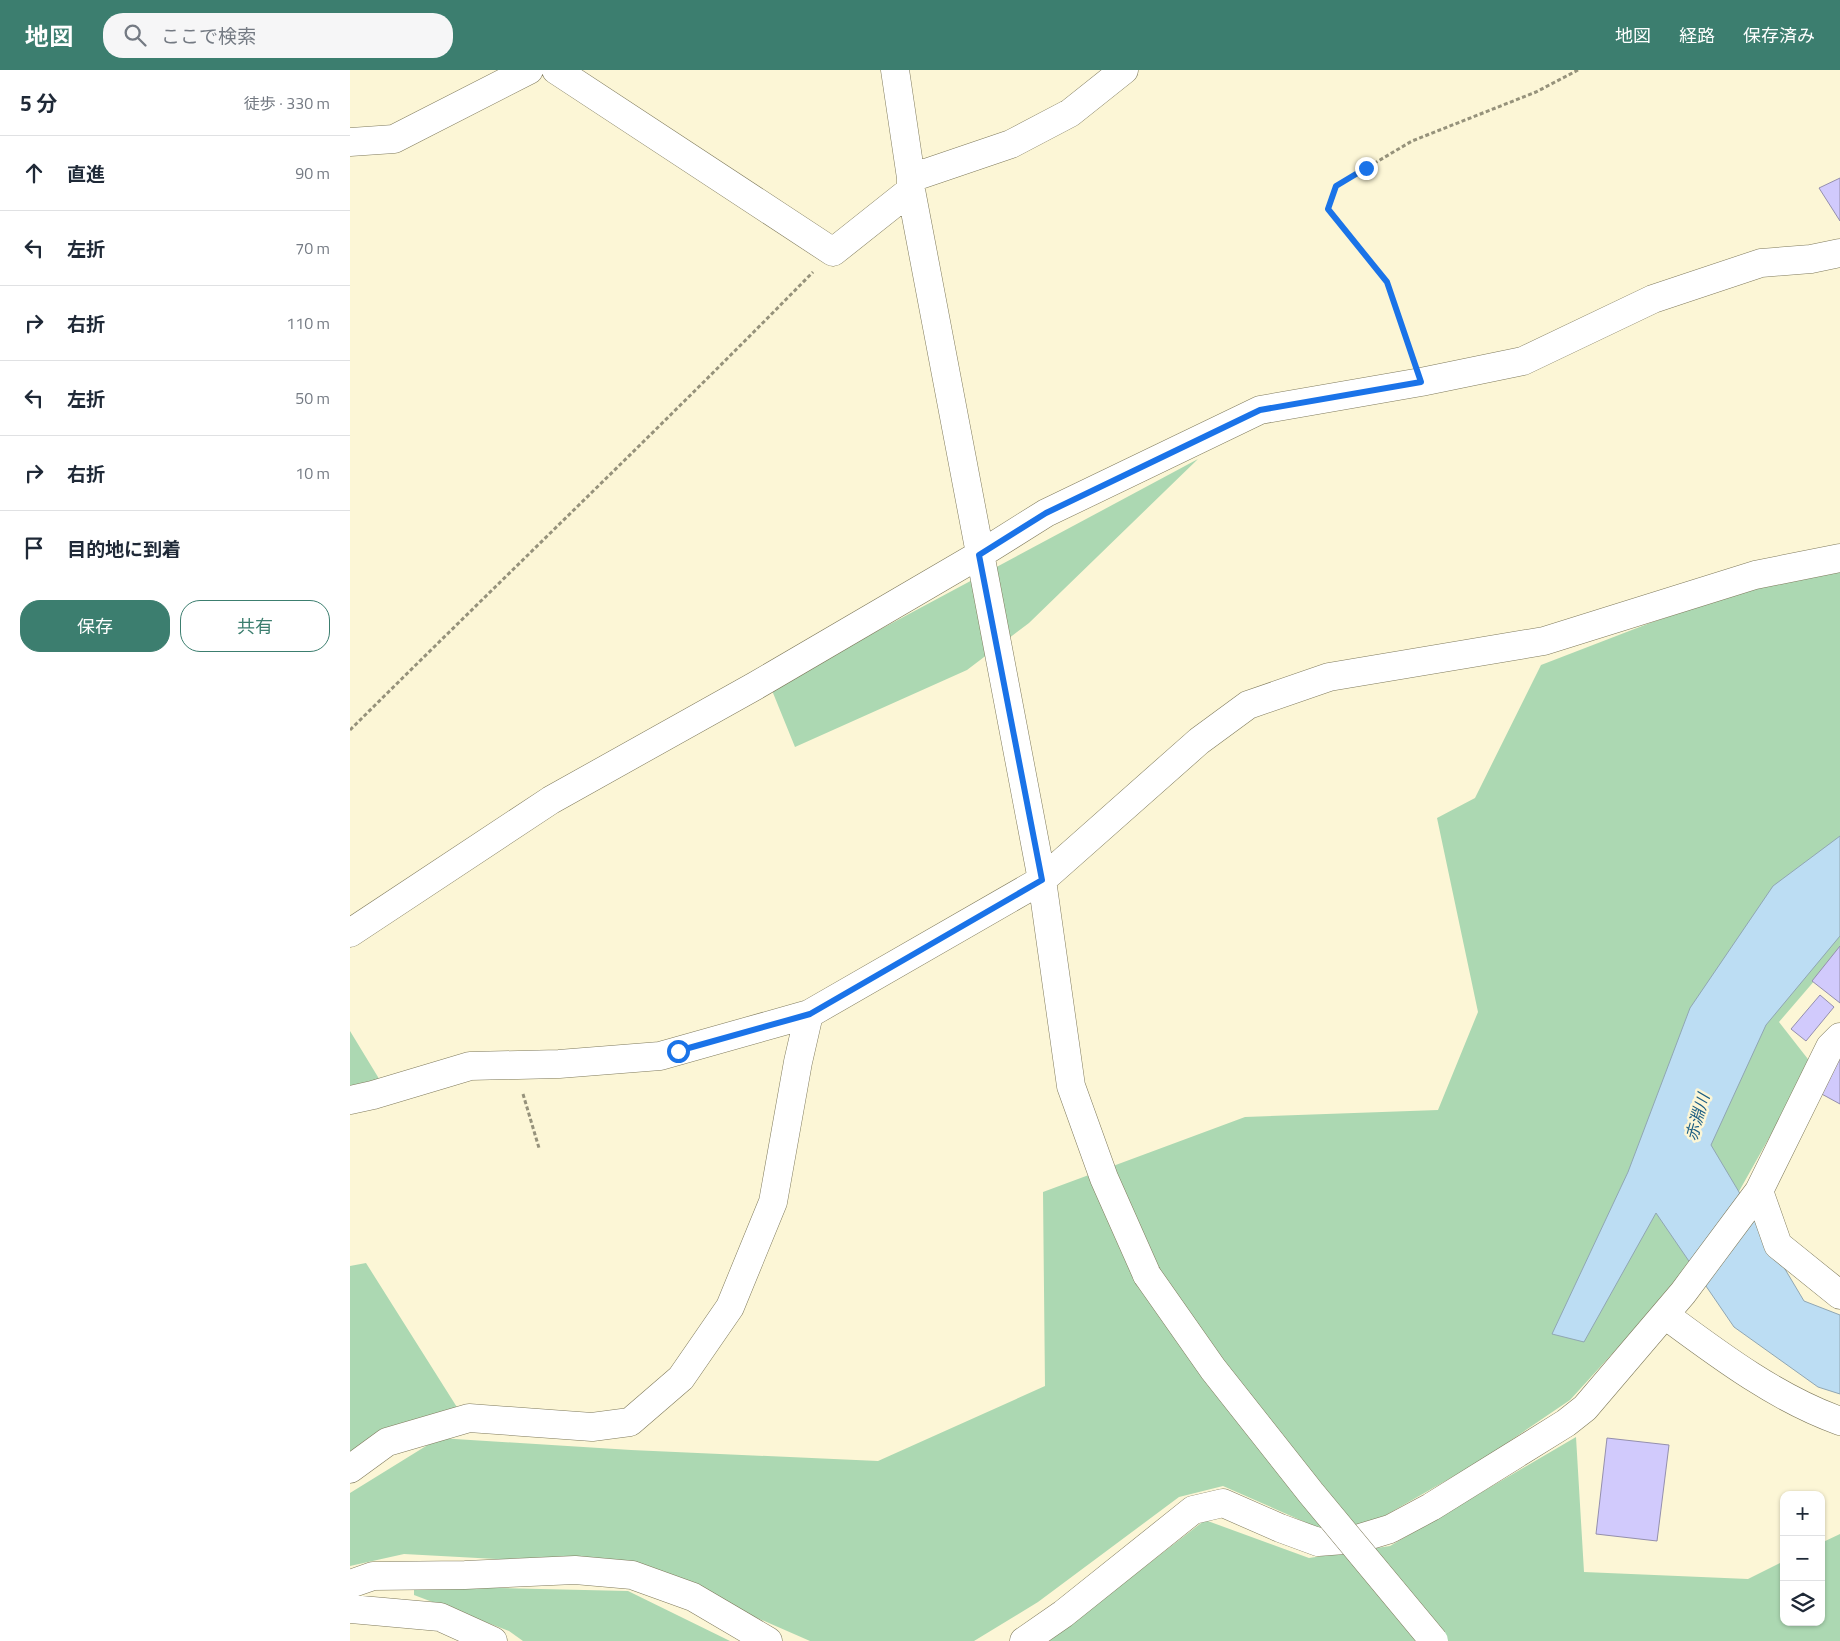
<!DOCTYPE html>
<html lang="ja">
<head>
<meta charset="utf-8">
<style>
  body { margin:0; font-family:"Titillium Web","Noto Sans JP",sans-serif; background:#f6f6f7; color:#1f2937 }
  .controls { position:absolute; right:15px; bottom:15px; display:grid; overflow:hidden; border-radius:10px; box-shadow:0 1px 4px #0004 }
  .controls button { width:45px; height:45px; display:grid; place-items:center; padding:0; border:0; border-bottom:1px solid #e0e1e3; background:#fff; color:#1f2937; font:25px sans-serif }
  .stop { position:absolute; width:15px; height:15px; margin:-11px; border:4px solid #1a73e8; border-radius:50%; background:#fff }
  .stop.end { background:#1a73e8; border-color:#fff; box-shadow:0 1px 5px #0008 }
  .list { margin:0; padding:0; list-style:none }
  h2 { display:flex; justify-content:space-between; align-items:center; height:65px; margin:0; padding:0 20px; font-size:21px }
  h2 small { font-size:16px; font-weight:400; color:#747a83 }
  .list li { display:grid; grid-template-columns:32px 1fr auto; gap:15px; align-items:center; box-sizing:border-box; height:75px; padding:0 20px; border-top:1px solid #e0e1e3 }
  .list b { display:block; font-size:19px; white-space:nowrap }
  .list em { font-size:16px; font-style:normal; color:#747a83 }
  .actions { display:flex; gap:10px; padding:15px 20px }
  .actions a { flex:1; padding:11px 0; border:1px solid #3c7e6f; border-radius:20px; text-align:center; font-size:18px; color:#3c7e6f }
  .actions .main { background:#3c7e6f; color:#fff }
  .icon { flex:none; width:28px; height:28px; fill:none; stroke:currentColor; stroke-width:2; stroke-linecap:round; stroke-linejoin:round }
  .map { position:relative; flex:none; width:1490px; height:1571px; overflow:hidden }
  header { display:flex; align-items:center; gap:30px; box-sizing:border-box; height:70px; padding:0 25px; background:#3c7e6f; color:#fff }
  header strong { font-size:24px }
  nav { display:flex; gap:28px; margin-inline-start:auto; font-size:18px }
  .search { width:350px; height:45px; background:#f6f6f7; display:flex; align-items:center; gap:12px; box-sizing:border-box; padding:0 18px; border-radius:20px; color:#747a83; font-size:19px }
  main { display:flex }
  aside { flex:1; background:#fff }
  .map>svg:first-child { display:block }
</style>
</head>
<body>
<header>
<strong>地図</strong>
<div class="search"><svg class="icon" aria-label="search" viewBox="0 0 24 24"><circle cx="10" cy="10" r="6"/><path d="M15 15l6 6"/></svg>ここで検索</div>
<nav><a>地図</a><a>経路</a><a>保存済み</a></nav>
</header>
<main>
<aside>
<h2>5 分<small>徒歩 · 330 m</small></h2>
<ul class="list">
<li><svg class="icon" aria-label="ahead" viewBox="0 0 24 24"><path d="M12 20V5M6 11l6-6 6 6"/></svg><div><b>直進</b></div><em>90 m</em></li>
<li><svg class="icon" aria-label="left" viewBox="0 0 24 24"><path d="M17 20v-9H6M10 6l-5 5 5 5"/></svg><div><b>左折</b></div><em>70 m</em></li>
<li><svg class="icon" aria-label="right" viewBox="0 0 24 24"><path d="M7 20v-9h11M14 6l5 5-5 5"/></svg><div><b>右折</b></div><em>110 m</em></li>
<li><svg class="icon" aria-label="left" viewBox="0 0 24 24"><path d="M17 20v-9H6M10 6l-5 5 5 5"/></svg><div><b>左折</b></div><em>50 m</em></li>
<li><svg class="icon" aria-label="right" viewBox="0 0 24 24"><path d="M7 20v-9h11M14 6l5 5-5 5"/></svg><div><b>右折</b></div><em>10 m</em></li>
<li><svg class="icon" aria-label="arrive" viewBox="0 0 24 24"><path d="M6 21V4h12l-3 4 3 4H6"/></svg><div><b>目的地に到着</b></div></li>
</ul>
<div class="actions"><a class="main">保存</a><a>共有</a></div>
</aside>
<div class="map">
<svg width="1490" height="1571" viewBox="0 0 1490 1571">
  <rect width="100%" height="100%" fill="#fcf6d6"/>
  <path fill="#acd8b2" d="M848,389L679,553L617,600L445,677L421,618Z
    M1490,496V881L1429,952L1461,993L1355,1182L1220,1330L1132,1390L1008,1461L973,1460L873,1416L829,1427L688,1532L624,1571H460L290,1497L54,1484L0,1496V1423L89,1368L281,1380L528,1391L695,1316L693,1122L895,1047L1088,1040L1128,942L1087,748L1125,728L1191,595L1300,553L1457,500Z
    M0,961L31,1012L0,1019Z
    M16,1193L110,1342L0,1385V1196Z
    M1226,1367L1234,1502L1398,1509L1434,1491V1552H1471V1473L1490,1464V1571H699L855,1450L959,1488L1040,1476Z
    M64,1516L278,1521L380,1571H173L159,1561L64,1525Z"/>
  <path fill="#bcddf3" stroke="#90a6b2" d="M1490,766V866L1416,955L1361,1075L1454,1231L1490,1245V1324L1468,1317L1384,1257L1306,1143L1234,1272L1202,1264L1278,1102L1340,938L1423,816Z"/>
  <path fill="#d1cafc" stroke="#948fad" d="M1490,108V151L1469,118Z
    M1490,876V933L1462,911Z
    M1470,925L1484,937L1456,971L1441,959Z
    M1488,988L1490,989V1034L1468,1022Z
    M1257,1368L1319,1375L1307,1471L1246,1464Z"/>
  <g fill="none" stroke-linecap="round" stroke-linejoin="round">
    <defs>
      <path id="minor" d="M206,0L483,182L561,120
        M545,0L561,108V120L692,810L721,1016L754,1108L797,1205
        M0,72L44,69L179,0
        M561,108L661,74L720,43L774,0
        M0,863L201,730L405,616L629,485L696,443L910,340L1071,312L1173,291L1303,229L1411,193L1461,189L1490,183
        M1490,967L1480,977L1409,1121L1428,1175L1490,1225
        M0,1030L23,1025L120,996L209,994L310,986L459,944L692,810L849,671L898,635L979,607L1194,571L1405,505L1490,488
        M1315,1245C1369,1285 1426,1328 1490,1351
        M0,1399L37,1372L119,1348L242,1357L280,1352L331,1308L380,1237L423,1132L448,992L459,944
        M0,1514L23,1506L115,1505L225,1500L282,1505L343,1527L418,1571
        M0,1539L90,1547L143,1571
        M674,1571L713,1544L843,1440L873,1433L930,1458L968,1472L1007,1469L1040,1459L1081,1437L1216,1353L1235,1338L1333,1223L1409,1121"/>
    </defs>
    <use href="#minor" stroke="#7f7a5c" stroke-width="29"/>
    <path stroke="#96927b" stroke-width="3" stroke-dasharray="4 2.5" stroke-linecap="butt" d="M1062,285L1037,212L977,139L986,116L1062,71L1186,22L1228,0
      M0,660C154,507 311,357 463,202
      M173,1024L189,1078"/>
    <use href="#minor" stroke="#fff" stroke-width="28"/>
    <defs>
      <path id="minor-bridge" d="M797,1205L863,1299L961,1423L1084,1571"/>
    </defs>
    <use href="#minor-bridge" stroke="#7f7a5c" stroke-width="29" stroke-linecap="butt"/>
    <use href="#minor-bridge" stroke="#fff" stroke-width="28"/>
  </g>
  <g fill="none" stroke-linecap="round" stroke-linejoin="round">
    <path stroke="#1a73e8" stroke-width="6" d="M328,981L460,944L692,810L629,485L696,443L910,340L1071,312L1037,212L978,139L986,116L1016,98"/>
  </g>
  <g text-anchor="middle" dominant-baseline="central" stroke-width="5" stroke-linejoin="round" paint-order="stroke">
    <g font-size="16" font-style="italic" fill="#1b5d82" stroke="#fcf6d6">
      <text transform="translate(1347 1047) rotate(-74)">赤淵川</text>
    </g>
  </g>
</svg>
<div class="controls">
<button>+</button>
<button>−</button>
<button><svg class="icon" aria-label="layers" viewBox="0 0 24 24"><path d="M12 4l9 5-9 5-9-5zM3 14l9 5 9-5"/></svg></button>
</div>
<div class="stop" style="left:328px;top:981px"></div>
<div class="stop end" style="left:1016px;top:98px"></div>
</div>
</main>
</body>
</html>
